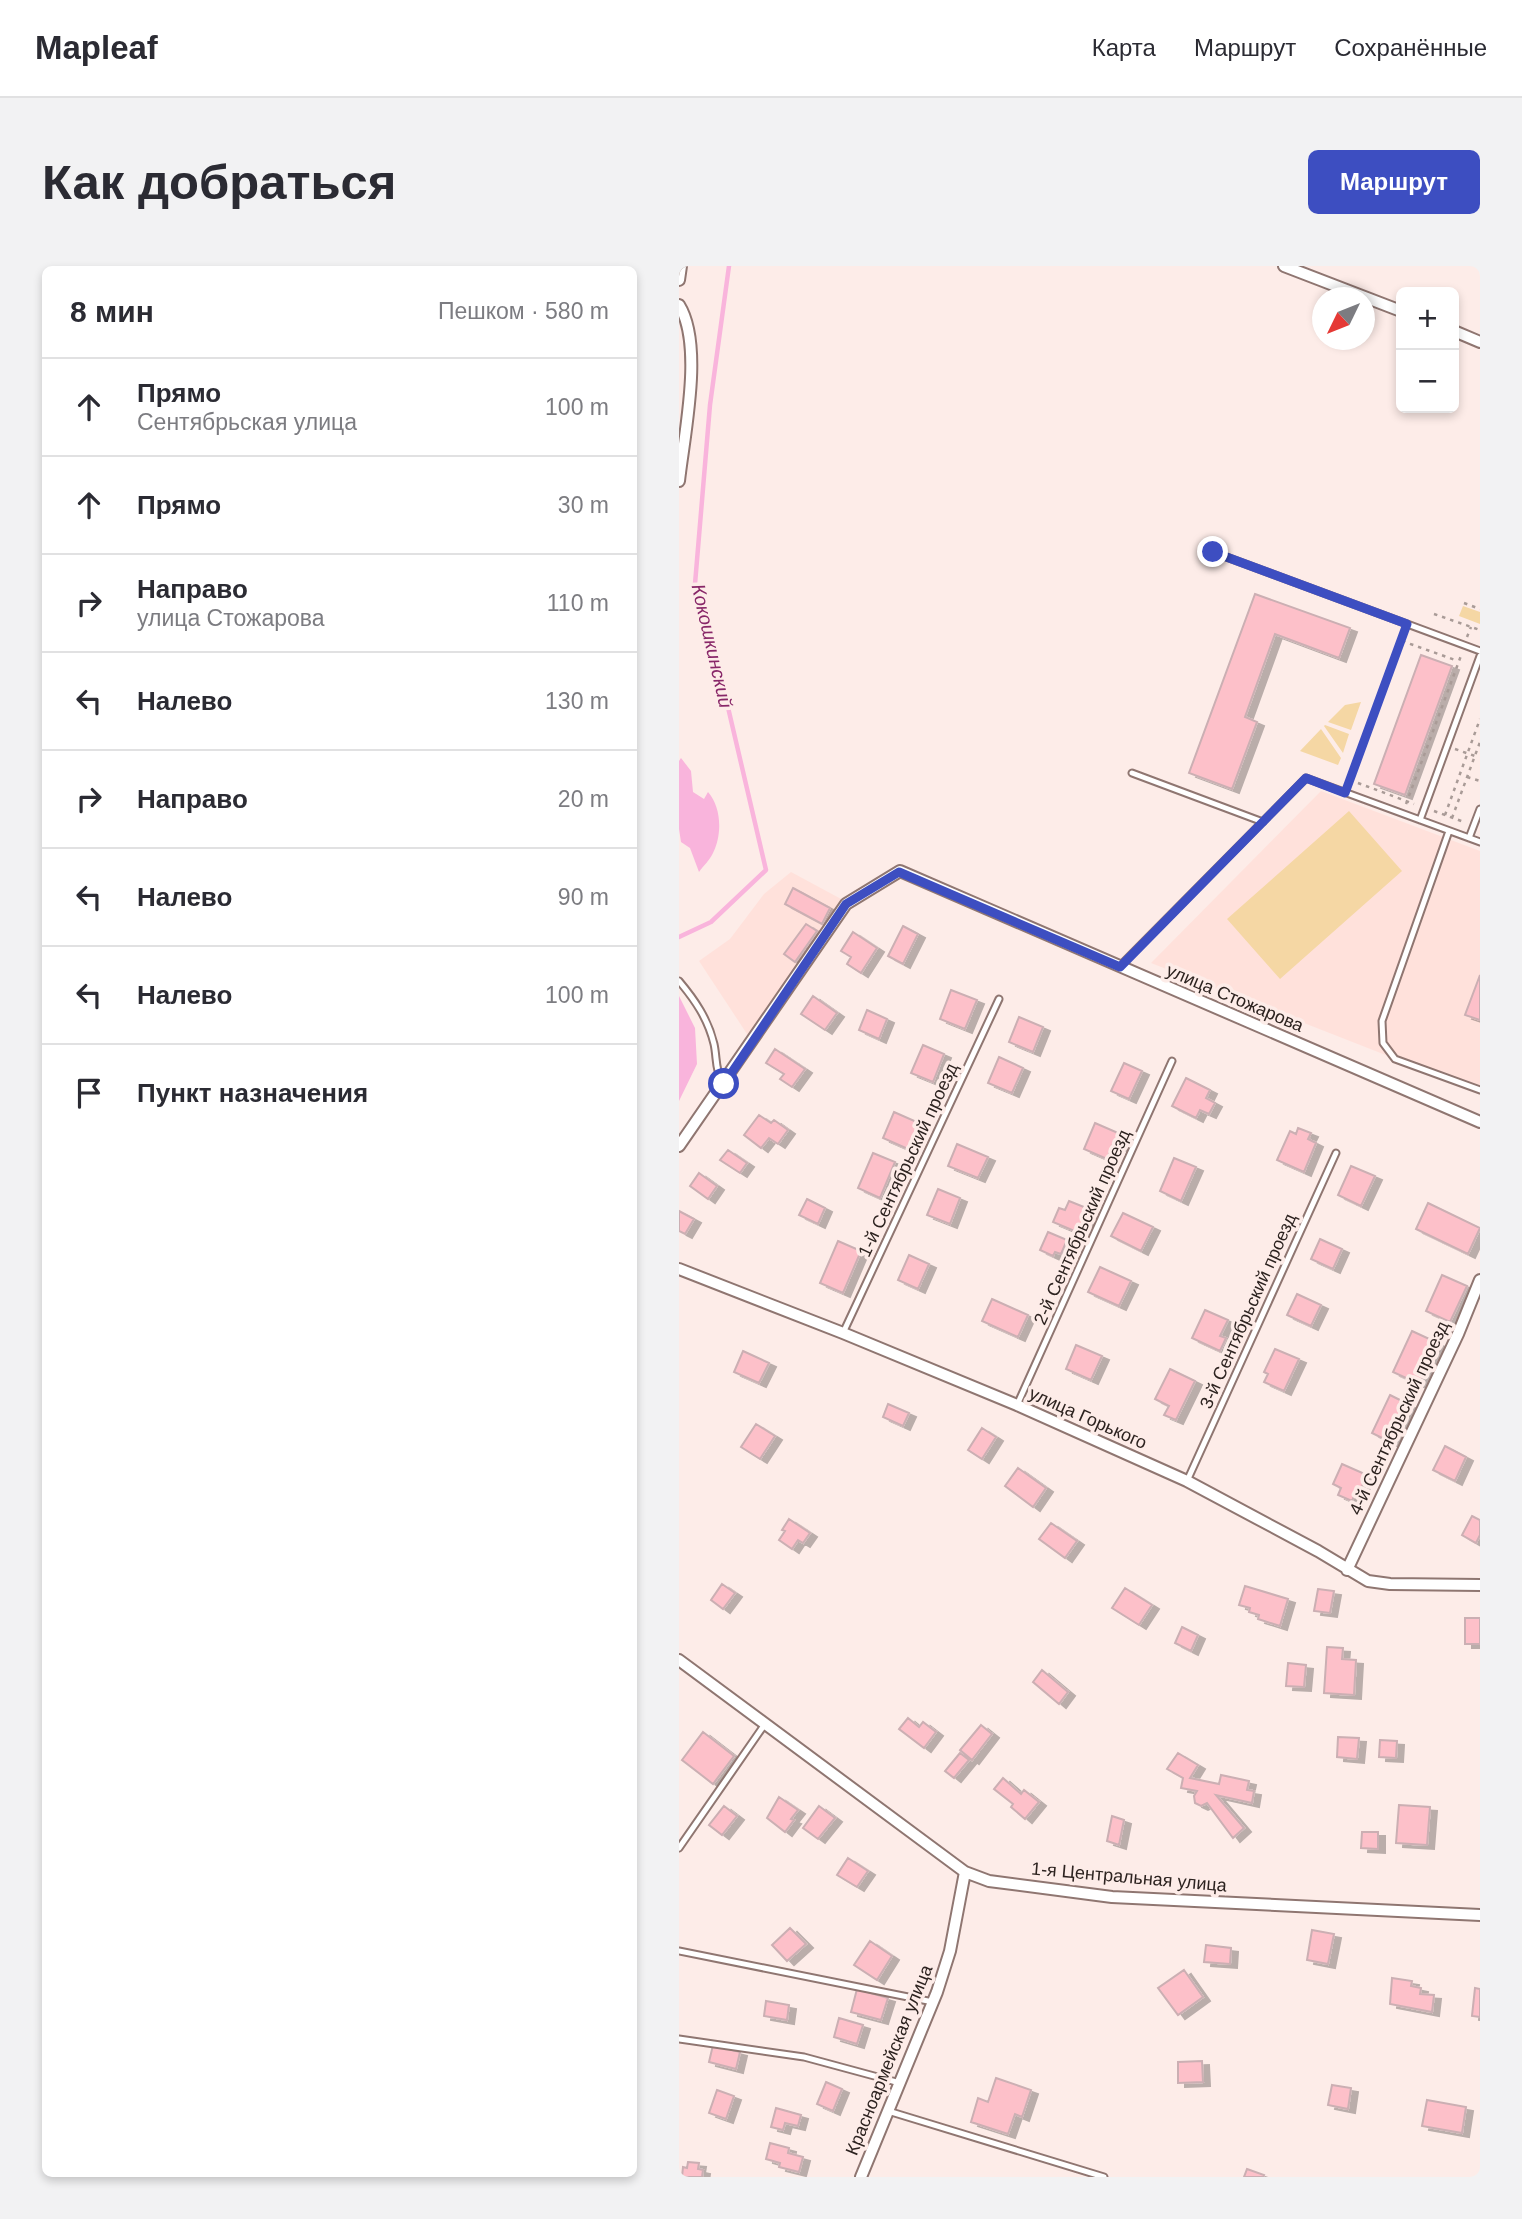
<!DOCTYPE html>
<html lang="ru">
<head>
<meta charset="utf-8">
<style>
  body { margin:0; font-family:Arial,sans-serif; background:#f2f2f3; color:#2b2b33 }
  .controls { position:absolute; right:21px; top:21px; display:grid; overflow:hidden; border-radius:10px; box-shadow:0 4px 10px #0003 }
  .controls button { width:63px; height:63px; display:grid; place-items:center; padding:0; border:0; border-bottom:2px solid #e1e1e2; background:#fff; color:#2b2b33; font:35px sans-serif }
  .compass { position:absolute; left:633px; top:21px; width:63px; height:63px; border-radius:50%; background:#fff; box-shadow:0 4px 10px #0003; rotate:227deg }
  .stop { position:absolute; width:21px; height:21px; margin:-16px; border:5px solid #3d4ec1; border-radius:50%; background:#fff }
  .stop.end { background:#3d4ec1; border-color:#fff; box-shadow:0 2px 7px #0008 }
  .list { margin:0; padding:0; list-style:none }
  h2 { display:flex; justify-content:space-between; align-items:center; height:91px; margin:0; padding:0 28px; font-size:30px }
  h2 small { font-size:23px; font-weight:400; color:#7c7c81 }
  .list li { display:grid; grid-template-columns:46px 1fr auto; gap:21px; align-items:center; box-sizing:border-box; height:98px; padding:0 28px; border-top:2px solid #e1e1e2 }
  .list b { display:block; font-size:26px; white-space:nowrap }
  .list p { margin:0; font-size:23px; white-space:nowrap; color:#7c7c81 }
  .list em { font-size:23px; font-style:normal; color:#7c7c81 }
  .icon { flex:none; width:38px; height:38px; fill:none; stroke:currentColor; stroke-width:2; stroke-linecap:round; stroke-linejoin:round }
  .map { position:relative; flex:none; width:801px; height:1911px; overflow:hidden; border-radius:10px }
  header { display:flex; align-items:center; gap:42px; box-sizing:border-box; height:98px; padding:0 35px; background:#fff; border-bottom:2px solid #e1e1e2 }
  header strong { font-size:33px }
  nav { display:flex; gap:38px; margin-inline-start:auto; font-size:24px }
  .intro { display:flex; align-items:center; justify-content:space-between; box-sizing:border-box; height:168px; padding:0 42px }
  h1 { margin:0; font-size:49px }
  .button { padding:18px 32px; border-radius:10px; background:#3d4ec1; color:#fff; font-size:24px; font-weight:700 }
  main { display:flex; gap:42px; padding:0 42px }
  aside { flex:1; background:#fff; border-radius:10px; box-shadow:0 4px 10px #0003 }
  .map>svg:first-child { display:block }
</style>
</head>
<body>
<header>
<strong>Mapleaf</strong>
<nav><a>Карта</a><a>Маршрут</a><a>Сохранённые</a></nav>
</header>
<div class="intro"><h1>Как добраться</h1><a class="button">Маршрут</a></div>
<main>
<aside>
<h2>8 мин<small>Пешком · 580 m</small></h2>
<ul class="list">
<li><svg class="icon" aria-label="ahead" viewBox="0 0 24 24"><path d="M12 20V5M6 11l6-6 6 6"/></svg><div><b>Прямо</b><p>Сентябрьская улица</p></div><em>100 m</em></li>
<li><svg class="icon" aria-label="ahead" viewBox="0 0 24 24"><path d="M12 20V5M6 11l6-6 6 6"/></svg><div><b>Прямо</b></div><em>30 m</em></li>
<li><svg class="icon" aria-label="right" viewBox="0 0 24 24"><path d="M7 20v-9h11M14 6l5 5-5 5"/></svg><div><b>Направо</b><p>улица Стожарова</p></div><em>110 m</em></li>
<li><svg class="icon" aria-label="left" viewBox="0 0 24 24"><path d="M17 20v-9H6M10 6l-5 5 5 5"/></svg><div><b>Налево</b></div><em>130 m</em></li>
<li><svg class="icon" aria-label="right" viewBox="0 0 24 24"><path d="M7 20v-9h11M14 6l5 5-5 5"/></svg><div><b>Направо</b></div><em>20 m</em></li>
<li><svg class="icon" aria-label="left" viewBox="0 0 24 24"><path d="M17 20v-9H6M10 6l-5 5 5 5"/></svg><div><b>Налево</b></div><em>90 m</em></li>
<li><svg class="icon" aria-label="left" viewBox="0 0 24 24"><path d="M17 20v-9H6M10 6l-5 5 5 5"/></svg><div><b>Налево</b></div><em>100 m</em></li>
<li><svg class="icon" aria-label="arrive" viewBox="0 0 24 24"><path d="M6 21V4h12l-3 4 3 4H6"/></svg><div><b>Пункт назначения</b></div></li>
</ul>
</aside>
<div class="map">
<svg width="801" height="1911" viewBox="0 0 801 1911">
  <defs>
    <filter id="shadow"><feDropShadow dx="7" dy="4" stdDeviation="0" flood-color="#0004"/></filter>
  </defs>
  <rect width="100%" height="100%" fill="#fdece8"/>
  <path fill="#ffe1db" d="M642,525L801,585V826L472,697Z
    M112,606L164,634L70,771L20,695L51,673L85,628Z"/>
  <path fill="#f5d7a4" d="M784,340L801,346V358L780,350Z
    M682,436L672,464L649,456L666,439Z
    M646,459L670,468L664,487L645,460Z
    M642,463L662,492L659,499L621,485Z
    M670,545L723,605L601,713L548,653Z"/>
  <path fill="#f9b4dc" d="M2,492L12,505L14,526L25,533L29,526C43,542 43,569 34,587C31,594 24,600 20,606L11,582L2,576L0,563V495Z
    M0,730L16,762L18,798L0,835Z"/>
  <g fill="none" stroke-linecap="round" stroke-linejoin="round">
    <path stroke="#f9b4dc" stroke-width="4.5" d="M0,671L32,656L87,604L37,390L16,318L31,139L50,0"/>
  </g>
  <path fill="#fdc0c9" stroke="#cbafb3" stroke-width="2" filter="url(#shadow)" d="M576,328L671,362L660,392L596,368L566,451L578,456L553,523L510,507Z
    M742,389L773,400L726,529L695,518Z
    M114,622L151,642L143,658L106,638Z
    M127,658L138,665L116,696L105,688Z
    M224,660L239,668L224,698L209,690Z
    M174,666L198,682L182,707L168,698L172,691L162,685Z
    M801,709V754L786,749Z
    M272,724L298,734L286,763L261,753Z
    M134,730L158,747L146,764L122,748Z
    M188,744L208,753L200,773L180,764Z
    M340,751L364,761L354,786L330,776Z
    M244,779L265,788L254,816L232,807Z
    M96,783L126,803L113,821L101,813L105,808L87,797Z
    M320,791L344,802L333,827L309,817Z
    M445,797L463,805L450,833L432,825Z
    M507,812L531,824L527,832L536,837L530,848L521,844L517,852L493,840Z
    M215,846L240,857L229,883L204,872Z
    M80,849L92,857L95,854L109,864L99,878L90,872L82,882L65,869Z
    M416,857L446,870L441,881L434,878L428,893L405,883Z
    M619,862L632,867L629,873L637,877L625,906L598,894L611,865L617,868Z
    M278,878L309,891L299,912L269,900Z
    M49,884L68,897L61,907L41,894Z
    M194,887L216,896L201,932L179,922Z
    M495,892L517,901L502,935L481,925Z
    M672,900L696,910L682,940L659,929Z
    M20,907L38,920L29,933L11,920Z
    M259,923L281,932L271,958L248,949Z
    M128,933L146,942L139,958L120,949Z
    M390,935L415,945L405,969L374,956L380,942L386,944Z
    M749,937L801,962L789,988L737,963Z
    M0,945L15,953L6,968L0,965Z
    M444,947L474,961L462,985L432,970Z
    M369,966L388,974L382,988L376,986L374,990L361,984Z
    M641,973L663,983L654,1003L632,993Z
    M159,975L182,985L164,1027L141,1017Z
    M230,989L250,998L239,1023L219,1014Z
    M421,1001L452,1015L440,1040L409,1026Z
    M763,1009L788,1020L771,1056L747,1045Z
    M618,1028L642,1039L632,1060L608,1049Z
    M313,1033L349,1049L339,1071L303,1055Z
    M526,1044L549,1054L541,1070L547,1072L541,1085L513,1072Z
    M733,1065L759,1077L740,1118L714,1106Z
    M397,1079L423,1090L412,1114L387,1103Z
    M596,1083L620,1093L605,1125L585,1116L589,1108L585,1106Z
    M64,1085L90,1097L80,1117L55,1106Z
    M491,1103L516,1115L497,1154L485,1149L490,1140L476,1133Z
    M711,1129L731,1139L713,1177L693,1167Z
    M209,1138L230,1147L224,1160L204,1151Z
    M77,1158L96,1170L81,1193L62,1181Z
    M303,1162L317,1171L303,1193L289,1184Z
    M766,1180L787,1191L776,1215L754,1204Z
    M663,1198L688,1209L679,1230L676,1228L673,1235L659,1229L662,1222L654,1218Z
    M339,1202L367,1222L354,1241L326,1220Z
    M793,1250L801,1254V1269L797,1277L783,1269Z
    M110,1253L131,1267L124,1277L119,1274L113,1283L100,1274L106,1265L103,1264Z
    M372,1257L398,1275L386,1292L360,1273Z
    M43,1318L56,1327L44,1343L32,1334Z
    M566,1320L609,1333L601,1360L579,1353L580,1349L570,1346L571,1342L560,1339Z
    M446,1322L473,1339L460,1359L433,1342Z
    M639,1323L655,1325L651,1347L635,1345Z
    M786,1352H801V1378H786Z
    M503,1361L519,1369L512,1385L496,1377Z
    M648,1381L664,1382L663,1393L677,1394L675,1429L645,1427Z
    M609,1397L627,1399L625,1421L607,1420Z
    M363,1404L389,1426L380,1438L354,1416Z
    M229,1452L240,1461L244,1456L257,1466L245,1482L220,1463Z
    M302,1459L313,1468L293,1494L281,1484Z
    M24,1466L55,1490L34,1518L3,1494Z
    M659,1471L680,1472L678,1493L658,1491Z
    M701,1474L718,1475L717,1492L700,1491Z
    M281,1487L290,1494L275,1512L266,1505Z
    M499,1487L519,1499L511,1512L540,1518L542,1509L570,1515L568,1524L575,1525L573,1537L537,1529L565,1562L554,1572L528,1537L522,1540L516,1537L515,1530L518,1525L502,1522L504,1512L488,1503Z
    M324,1512L342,1528L345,1524L360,1536L346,1553L332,1541L334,1538L315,1523Z
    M100,1531L119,1544L112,1553L115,1554L106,1566L88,1552Z
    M720,1539L751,1541L748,1579L717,1577Z
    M45,1540L58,1550L43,1569L30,1559Z
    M140,1540L156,1552L139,1573L124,1562Z
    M433,1550L445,1554L440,1579L428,1575Z
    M683,1566H699V1583L682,1582Z
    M169,1592L189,1605L178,1621L158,1609Z
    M111,1662L127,1678L108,1695L93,1679Z
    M633,1664L655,1668L649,1698L628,1694Z
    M191,1675L213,1690L198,1714L175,1699Z
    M527,1679L552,1682L551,1698L525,1696Z
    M505,1704L524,1731L499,1749L479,1722Z
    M713,1712L733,1715L732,1720L742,1722L741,1728L755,1729L753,1746L711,1738Z
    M796,1722L801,1723V1751L793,1750Z
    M178,1723L209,1732L202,1754L172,1746Z
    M87,1735L110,1739L108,1754L85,1750Z
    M160,1752L184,1759L178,1778L155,1771Z
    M34,1779L61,1786L57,1803L30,1796Z
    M523,1795L524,1816L499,1817V1796Z
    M317,1812L352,1824L343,1851L336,1848L329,1868L292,1856L299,1832L309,1836Z
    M147,1816L163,1823L154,1845L138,1838Z
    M653,1819L672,1822L669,1843L649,1839Z
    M38,1824L55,1830L47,1853L30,1847Z
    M748,1834L787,1841L783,1867L743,1860Z
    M97,1842L122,1849L119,1860L106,1857L104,1864L92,1861Z
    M91,1877L110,1882L109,1887L124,1891L120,1906L100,1901L101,1897L87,1893Z
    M9,1896L20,1897L19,1903L24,1904L23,1911H3L4,1901L8,1902Z
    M568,1903L585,1909L584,1911H565Z"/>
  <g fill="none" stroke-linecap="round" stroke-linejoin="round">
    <defs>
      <path id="service" d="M534,286L801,385
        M453,507L584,556
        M741,554L801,390
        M770,565L703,755L704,777L716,793L801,824
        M790,572L801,543
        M442,699L627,512L801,576
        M0,715C16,734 29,753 35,778C38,791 36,804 43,816
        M164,1067L320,733
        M338,1139L493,795
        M508,1215L657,887
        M0,1582L86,1458
        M0,1685L254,1736
        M0,1773L125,1791L221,1817
        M209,1845L425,1911"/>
      <path id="minor" d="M605,0L722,45
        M0,14L2,0
        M0,39C25,79 5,169 0,215
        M775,65L801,76
        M0,880L167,638L221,605L801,856
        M0,1003L164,1067L338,1139L508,1215L639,1285L689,1315L711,1318L801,1319
        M668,1304L779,1068L801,1014
        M0,1394L286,1606L310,1615L433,1631L801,1649
        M182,1911L258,1726L271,1685L286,1606"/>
    </defs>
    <use href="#service" stroke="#8f7671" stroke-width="9"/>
    <use href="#minor" stroke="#8f7671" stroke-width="14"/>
    <path stroke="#a99b97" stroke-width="2.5" stroke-dasharray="3.5 5" stroke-linecap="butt" d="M785,337L801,343
      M755,348L801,364
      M788,371L792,361
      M723,375L779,395
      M776,483L796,490
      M788,511L801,515
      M671,514L735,538
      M669,517L725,366
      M727,538L783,387
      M755,545L785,556
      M766,549L801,453
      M773,552L801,476"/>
    <use href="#service" stroke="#fff" stroke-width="5"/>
    <use href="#minor" stroke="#fff" stroke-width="10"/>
  </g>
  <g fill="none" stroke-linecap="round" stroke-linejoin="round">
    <path stroke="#3d4ec1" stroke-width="9" d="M45,818L167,638L220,606L441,701L627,512L666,527L728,358L534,286"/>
  </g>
  <g text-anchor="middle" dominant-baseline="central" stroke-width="7" stroke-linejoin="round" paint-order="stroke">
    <g font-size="18" fill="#2d2320" stroke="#fdece8">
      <text transform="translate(556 732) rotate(23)">улица Стожарова</text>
      <text transform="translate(229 894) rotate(-65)">1-й Сентябрьский проезд</text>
      <text transform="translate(403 961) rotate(-66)">2-й Сентябрьский проезд</text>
      <text transform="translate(569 1045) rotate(-66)">3-й Сентябрьский проезд</text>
      <text transform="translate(409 1152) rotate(24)">улица Горького</text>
      <text transform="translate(720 1152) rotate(-65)">4-й Сентябрьский проезд</text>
      <text transform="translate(450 1611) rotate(5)">1-я Центральная улица</text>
      <text transform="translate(210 1794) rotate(-68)">Красноармейская улица</text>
    </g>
    <g font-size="19" font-style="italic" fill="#882768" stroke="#fdece8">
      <text transform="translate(33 380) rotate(77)">Кокошкинский</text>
    </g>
  </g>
</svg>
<div class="controls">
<button>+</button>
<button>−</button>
</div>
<svg class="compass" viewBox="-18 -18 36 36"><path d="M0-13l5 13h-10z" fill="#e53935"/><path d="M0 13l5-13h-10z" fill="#7c7c81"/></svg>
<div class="stop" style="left:45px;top:818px"></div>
<div class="stop end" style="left:534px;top:286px"></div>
</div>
</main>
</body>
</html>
